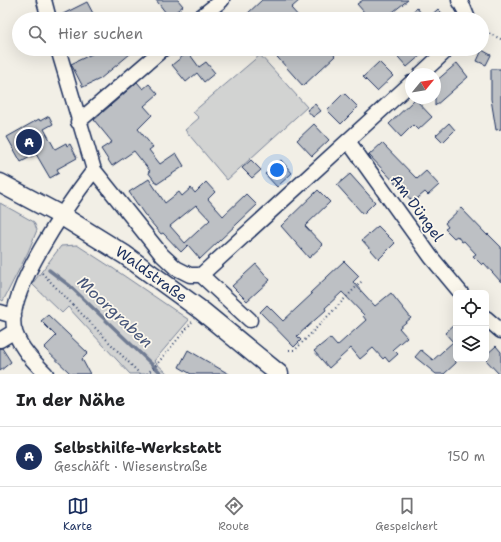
<!DOCTYPE html>
<html lang="de">
<head>
<meta charset="utf-8">
<style>
  body { margin:0; font-family:"Shantell Sans",sans-serif; background:#f2f2f2; color:#202124 }
  .controls { position:absolute; right:12px; bottom:12px; display:grid; overflow:hidden; border-radius:6px; box-shadow:0 4px 16px #0002 }
  .controls button { width:36px; height:36px; display:grid; place-items:center; padding:0; border:0; border-bottom:1px solid #e0e0e0; background:#fff; color:#202124; font:20px sans-serif }
  .compass { position:absolute; left:405px; top:68px; width:36px; height:36px; border-radius:50%; background:#fff; box-shadow:0 4px 16px #0002; rotate:60deg }
  .you { position:absolute; left:277px; top:170px; width:14px; height:14px; margin:-10px; border:3px solid #fff; border-radius:50%; background:#1a73e8; box-shadow:0 0 0 6px #1a73e833 }
  .badge { display:grid; place-items:center; width:26px; height:26px; border-radius:50%; background:#1b2f5e; color:#fff; font-size:13px; font-weight:700 }
  .pin { position:absolute; translate:-50% -50%; border:2px solid #fff; box-shadow:0 1px 4px #0006 }
  .list { margin:0; padding:0; list-style:none }
  h2 { display:flex; justify-content:space-between; align-items:center; height:52px; margin:0; padding:0 16px; font-size:17px }
  h2 small { font-size:13px; font-weight:400; color:#757577 }
  .list li { display:grid; grid-template-columns:26px 1fr auto; gap:12px; align-items:center; box-sizing:border-box; height:60px; padding:0 16px; border-top:1px solid #e0e0e0 }
  .list b { display:block; font-size:15px; white-space:nowrap }
  .list p { margin:0; font-size:13px; white-space:nowrap; color:#757577 }
  .list em { font-size:13px; font-style:normal; color:#757577 }
  .icon { flex:none; width:22px; height:22px; fill:none; stroke:currentColor; stroke-width:2; stroke-linecap:round; stroke-linejoin:round }
  .map { position:relative; flex:none; width:501px; height:374px; overflow:hidden }
  .search { position:absolute; background:#fff; box-shadow:0 4px 16px #0002; left:12px; right:12px; top:12px; height:44px; display:flex; align-items:center; gap:10px; box-sizing:border-box; padding:0 14px; border-radius:22px; color:#757577; font-size:15px }
  .sheet { height:112px; background:#fff }
  nav { display:flex; justify-content:space-around; align-items:center; box-sizing:border-box; height:56px; border-top:1px solid #e0e0e0; background:#fff; font-size:11px; color:#757577 }
  nav a { display:grid; justify-items:center; gap:2px }
  nav .on { color:#1b2f5e }
  .map>svg:first-child { display:block }
</style>
</head>
<body>
<div class="map">
<svg width="501" height="374" viewBox="0 0 501 374">
  <rect width="100%" height="100%" fill="#f2efe6"/>
  <filter id="ink" filterUnits="userSpaceOnUse"><feTurbulence type="fractalNoise" baseFrequency=".025" numOctaves="2"/><feDisplacementMap in="SourceGraphic" scale="8" xChannelSelector="R" yChannelSelector="G"/><feConvolveMatrix kernelMatrix="1 2 1 2 8 2 1 2 1" color-interpolation-filters="sRGB"/></filter>
  <g filter="url(#ink)">
    <path fill="#d2d3d2" stroke="#768198" d="M260,55L307,107L227,180L185,130L199,118L193,112Z
      M0,203L34,222L37,230L28,252L3,301L0,299Z
      M77,245L114,269L189,320L154,361L168,374H130L68,307L62,313L32,284L61,246Z"/>
    <g fill="none" stroke-linecap="round" stroke-linejoin="round">
      <path stroke="#707b93" stroke-width="3.5" d="M49,270L70,286L162,374"/>
    </g>
    <path fill="#bdc0c4" stroke="#1b2f5e" fill-rule="evenodd" d="M156,0H178L183,6L169,17Z
      M262,0H300L291,8L301,19H253L247,14Z
      M363,0H408L384,19H370L357,4Z
      M87,2L96,19H57V17Z
      M417,8L426,19H404Z
      M438,9L448,19H427Z
      M94,49H136L100,79L83,87L71,64L96,52Z
      M270,49H329L335,56L303,86Z
      M391,49H428L407,67Z
      M482,50L491,55L486,65L477,61Z
      M188,52L199,67L206,62L215,73L204,82L197,73L186,82L172,65Z
      M379,62L393,76L377,91L363,77Z
      M457,63L468,77L435,106V82Z
      M491,69H501V129L496,130L491,99Z
      M137,82L143,89L149,84L158,94L144,106L152,115L138,129L153,147L149,150L160,164L176,153L184,166L157,184L148,172L150,171L134,151L112,166L101,149L112,142L94,120Z
      M344,93L358,107L341,124L327,110Z
      M415,99L432,117L418,130L413,125L401,137L389,124Z
      M315,104L321,111L313,117L307,110Z
      M49,116L53,124L44,129L55,149L66,143L67,146L70,144L77,158L57,169L59,173L50,178L36,154L21,162L7,137L39,119L40,121Z
      M449,123L455,130L443,142L436,135Z
      M314,124L329,140L312,156L297,140Z
      M382,143L417,179L426,171L439,185L428,195L425,192L413,202L369,155Z
      M251,160L261,170L252,178L242,168Z
      M281,160L292,173L277,187L265,174Z
      M350,174L375,202L363,214L337,185Z
      M149,179L165,203L179,192L182,196L191,188L195,193L206,182L215,192L208,199L223,216L246,194L257,205L200,259L188,245L181,252L163,233L161,234L144,214L129,192ZM196,205L210,220L185,243L170,226Z
      M318,190L330,202L305,226L323,245L309,258L281,226Z
      M461,208L487,235L488,234L501,247V282L484,263L482,265L473,256L476,254L464,241L462,242L457,236L454,238L445,229L448,227L445,223Z
      M378,226L395,243L379,259L362,240Z
      M344,261L359,276L353,282L375,306L391,293L411,318L399,328L407,337L393,349L398,354L389,362L385,357L383,359L373,348L360,359L351,348L329,368L314,351L330,338L337,346L366,320L363,316L364,315L342,292L325,308L326,310L297,336L301,340L294,347L260,312L267,305L283,321L312,294L310,293Z
      M256,264L270,280L247,301L232,286Z
      M48,315L88,353L82,359L90,374H71L44,348L56,336L41,321Z
      M456,323V363L444,374H436L415,357L421,350L433,360L453,342L445,333Z
      M496,346L501,352V374H499L485,359L486,355Z
      M0,348H2L11,362L0,371Z
      M188,350L215,366L229,374H191L179,367Z"/>
    <g fill="none" stroke-linecap="round" stroke-linejoin="round">
      <defs>
        <path id="minor" d="M44,0L49,19
          M459,0L464,9L468,19
          M198,19L222,0
          M421,74L448,49
          M78,122L163,49
          M348,141L431,257L461,293
          M94,170L162,255L176,268L190,275H201L250,320
          M201,275L411,83
          M0,312L14,316
          M486,318L501,331
          M0,340L15,331
          M46,374C34,362 21,349 15,332C2,296 71,200 94,170L58,49"/>
        <g id="major">
          <path id="s1" d="M0,183L62,216L125,255L202,311L279,374"/>
        </g>
      </defs>
      <use href="#minor" stroke="#1b2f5e" stroke-width="17"/>
      <use href="#major" stroke="#1b2f5e" stroke-width="21"/>
      <path stroke="#1b2f5e" stroke-width="2" stroke-dasharray="1 3" stroke-linecap="butt" d="M482,30L501,39
        M42,273L140,374
        M289,350H295L362,281
        M147,374L157,364L192,322"/>
      <use href="#minor" stroke="#fbf7ec" stroke-width="14"/>
      <use href="#major" stroke="#fbf7ec" stroke-width="18"/>
    </g>
  </g>
  <g text-anchor="middle" dominant-baseline="central" stroke-width="3.5" stroke-linejoin="round" paint-order="stroke">
    <g font-size="15" fill="#1b2f5e" stroke="#fbf7ec">
      <text transform="translate(417 208) rotate(54)">Am Düngel</text>
      <text stroke="none"><textPath href="#s1" startOffset="177">Waldstraße</textPath></text>
    </g>
    <g font-size="16" font-style="italic" fill="#465579" stroke="#fbf7ec">
      <text transform="translate(115 312) rotate(43)">Moorgraben</text>
    </g>
  </g>
</svg>
<div class="controls">
<button><svg class="icon" aria-label="locate" viewBox="0 0 24 24"><circle cx="12" cy="12" r="6"/><path d="M12 2v4M12 18v4M2 12h4M18 12h4"/></svg></button>
<button><svg class="icon" aria-label="layers" viewBox="0 0 24 24"><path d="M12 4l9 5-9 5-9-5zM3 14l9 5 9-5"/></svg></button>
</div>
<svg class="compass" viewBox="-18 -18 36 36"><path d="M0-13l5 13h-10z" fill="#e53935"/><path d="M0 13l5-13h-10z" fill="#757577"/></svg>
<div class="you"></div>
<div class="pin badge" style="left:29px;top:142px">A</div>
<div class="search"><svg class="icon" aria-label="search" viewBox="0 0 24 24"><circle cx="10" cy="10" r="6"/><path d="M15 15l6 6"/></svg>Hier suchen</div>
</div>
<section class="sheet">
<h2>In der Nähe<small></small></h2>
<ul class="list">
<li><span class="badge">A</span><div><b>Selbsthilfe-Werkstatt</b><p>Geschäft · Wiesenstraße</p></div><em>150 m</em></li>
</ul>
</section>
<nav>
<a class="on"><svg class="icon" aria-label="map" viewBox="0 0 24 24"><path d="M3 6l6-2 6 2 6-2v14l-6 2-6-2-6 2zM9 4v14M15 6v14"/></svg>Karte</a>
<a><svg class="icon" aria-label="directions" viewBox="0 0 24 24"><path d="M12 3l9 9-9 9-9-9zM9 14v-3h6M13 9l2 2-2 2"/></svg>Route</a>
<a><svg class="icon" aria-label="saved" viewBox="0 0 24 24"><path d="M7 4h10v16l-5-4-5 4z"/></svg>Gespeichert</a>
</nav>
</body>
</html>
